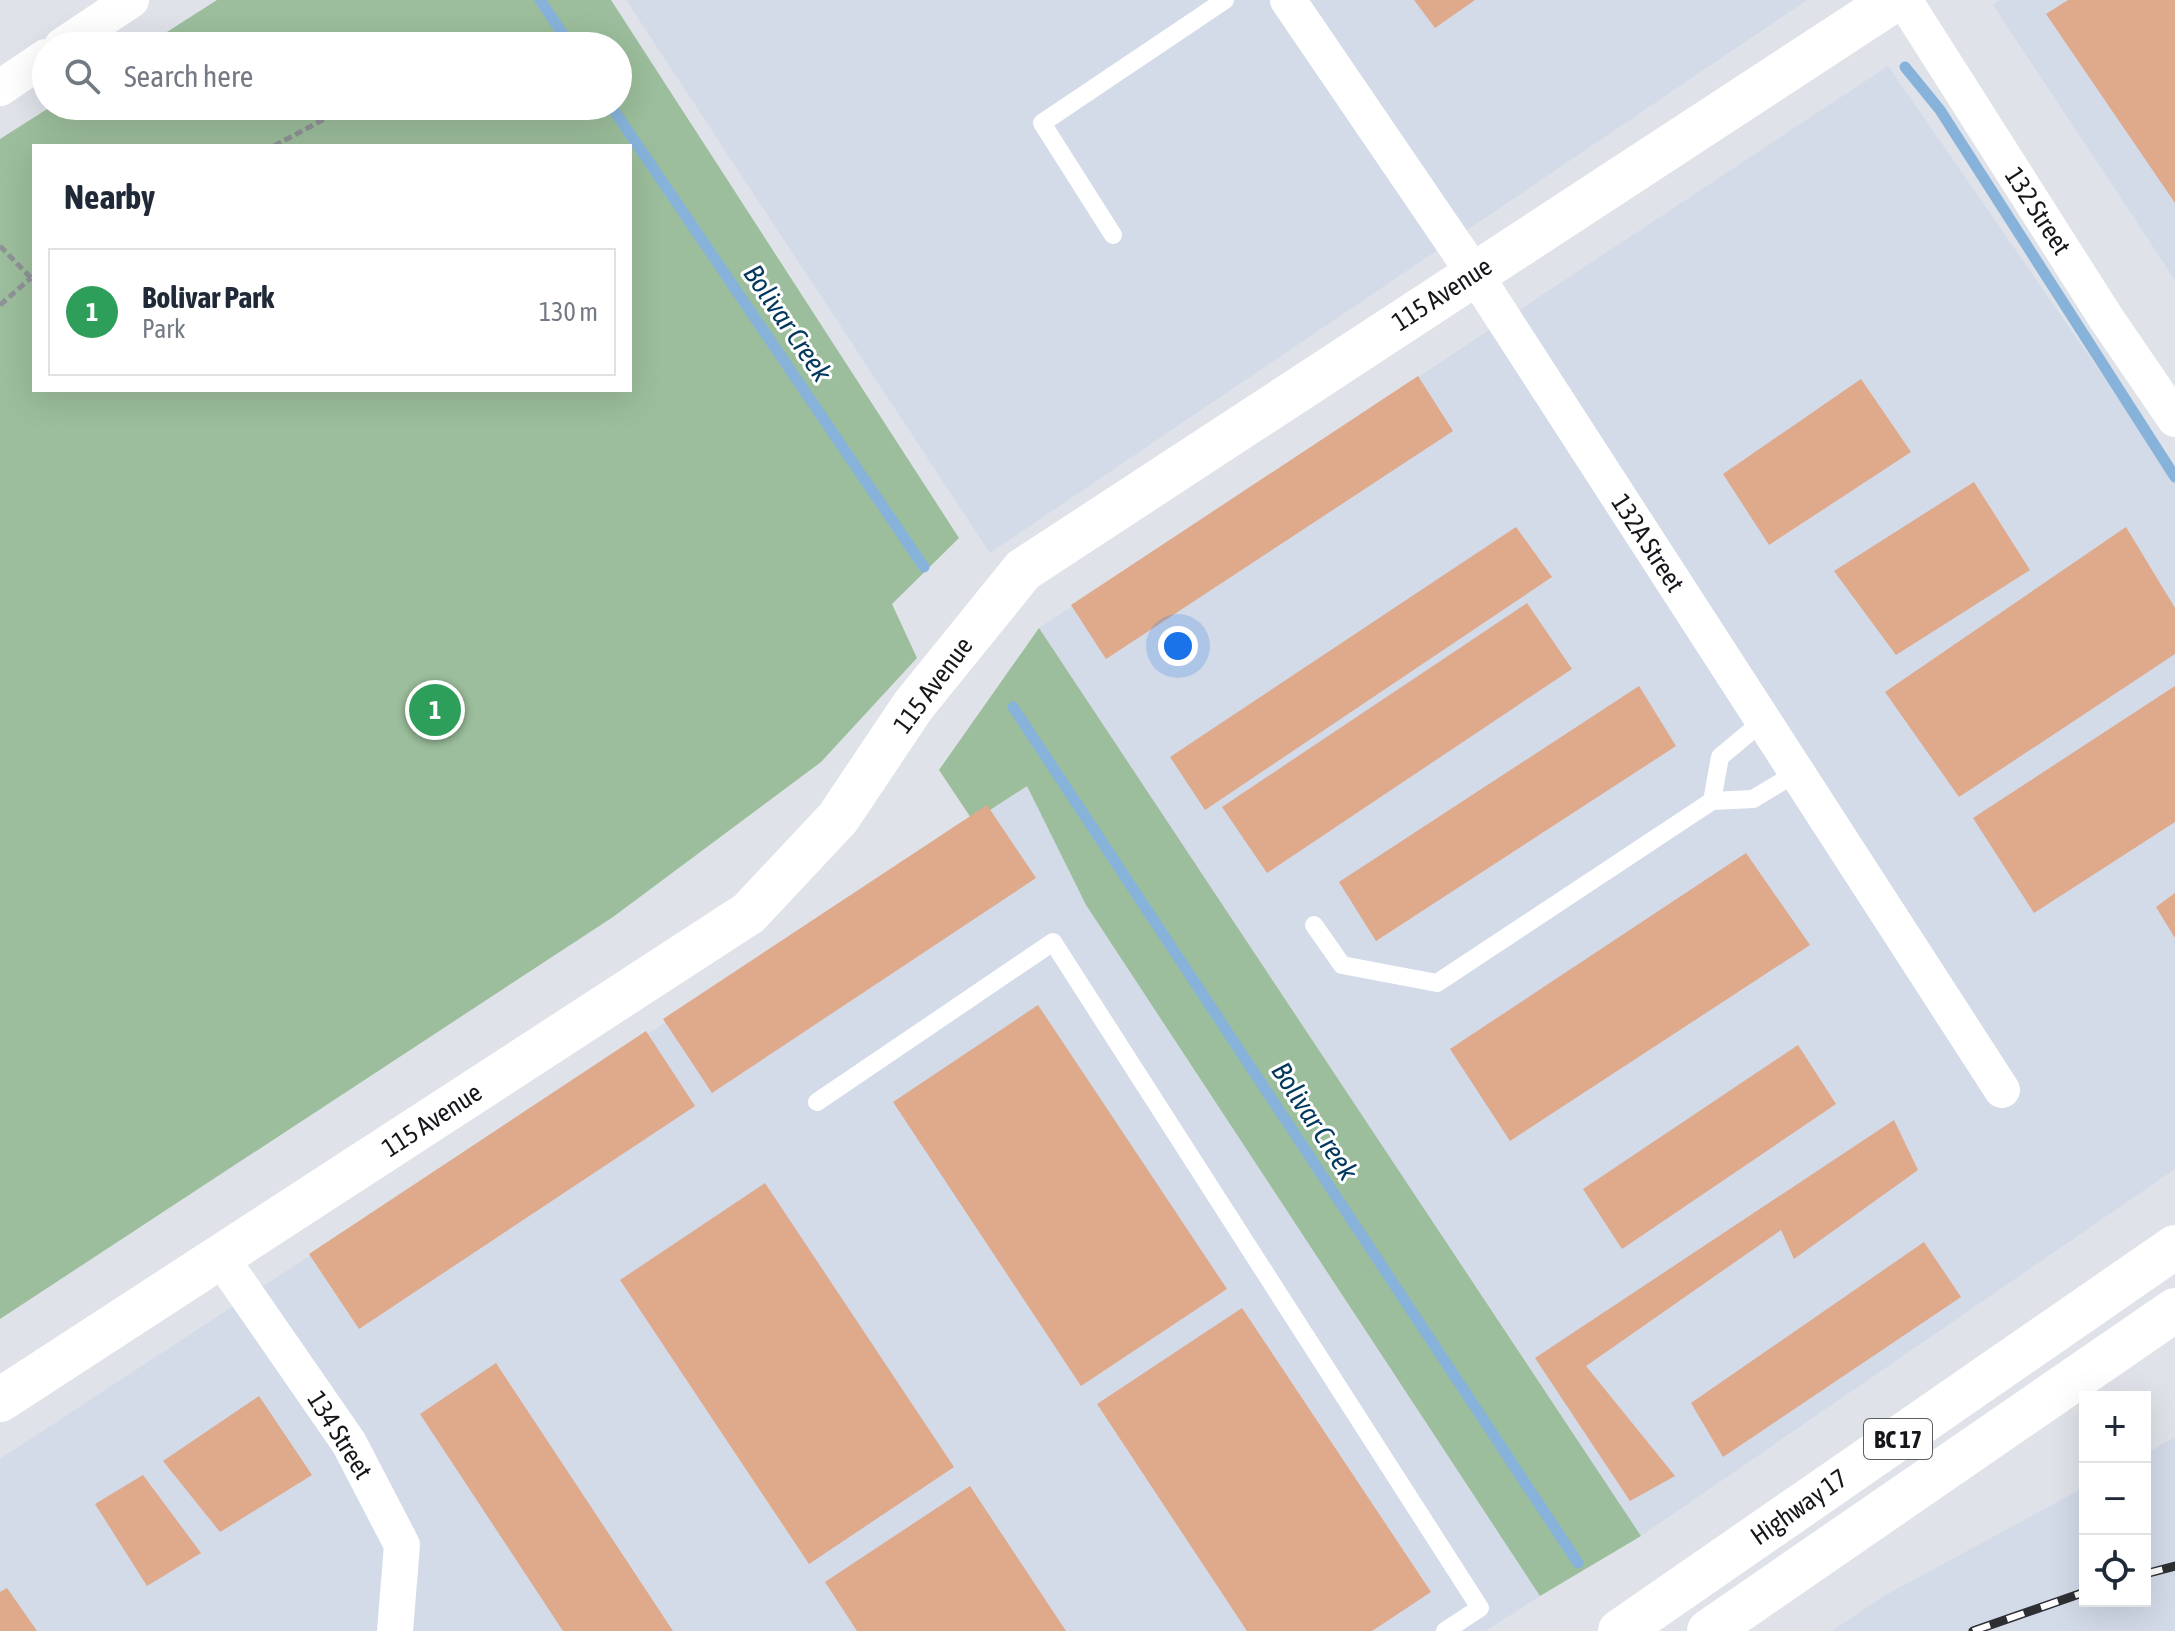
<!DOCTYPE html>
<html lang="en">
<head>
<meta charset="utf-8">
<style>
  body { margin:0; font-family:"Asap Condensed",sans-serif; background:#f2f2f3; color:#1f2937 }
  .controls { position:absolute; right:24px; bottom:24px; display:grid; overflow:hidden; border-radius:0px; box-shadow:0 8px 32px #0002 }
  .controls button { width:72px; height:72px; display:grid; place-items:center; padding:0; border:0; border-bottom:2px solid #e0e1e3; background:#fff; color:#1f2937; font:40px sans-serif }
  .you { position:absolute; left:1178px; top:646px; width:28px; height:28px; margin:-20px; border:6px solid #fff; border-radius:50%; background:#1a73e8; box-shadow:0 0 0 12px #1a73e833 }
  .badge { display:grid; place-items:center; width:52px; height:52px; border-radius:50%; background:#bd6011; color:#fff; font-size:26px; font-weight:700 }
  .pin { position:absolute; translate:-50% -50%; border:4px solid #fff; box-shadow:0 2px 8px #0006 }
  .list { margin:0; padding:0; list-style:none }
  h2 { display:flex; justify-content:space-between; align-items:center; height:104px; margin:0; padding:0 32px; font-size:34px }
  h2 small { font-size:26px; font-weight:400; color:#747a83 }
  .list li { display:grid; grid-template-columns:52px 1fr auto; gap:24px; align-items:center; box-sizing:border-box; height:128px; margin:0 16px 16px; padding:0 16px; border:2px solid #e0e1e3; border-radius:0px }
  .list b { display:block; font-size:30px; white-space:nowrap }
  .list p { margin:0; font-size:26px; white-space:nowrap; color:#747a83 }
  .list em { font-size:26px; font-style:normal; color:#747a83 }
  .icon { flex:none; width:44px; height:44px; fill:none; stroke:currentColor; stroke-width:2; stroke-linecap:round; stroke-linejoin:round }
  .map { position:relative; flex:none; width:2175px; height:1631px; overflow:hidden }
  .search { position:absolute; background:#fff; box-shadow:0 8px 32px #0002; left:32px; top:32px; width:600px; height:88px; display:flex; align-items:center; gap:20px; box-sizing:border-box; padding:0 28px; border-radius:44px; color:#747a83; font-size:30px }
  .panel { position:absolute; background:#fff; box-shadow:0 8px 32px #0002; left:32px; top:144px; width:600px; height:248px; border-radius:0px }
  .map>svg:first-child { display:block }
</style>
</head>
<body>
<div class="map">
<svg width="2175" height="1631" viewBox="0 0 2175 1631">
  <rect width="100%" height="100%" fill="#dfe3e9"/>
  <path fill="#d3dae8" d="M626,0H1807L990,553Z
    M2000,0H2175V280L1993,5Z
    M1888,66L2175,480V1169L1641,1536L1039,628Z
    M1027,785L1086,905L1540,1596L1486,1631H0V1459Z
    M2175,1437V1631H1832L1884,1596L2085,1487V1601H2145V1454Z"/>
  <path fill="#9cbe9c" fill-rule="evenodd" d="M217,0H611L959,538L892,604L917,658L821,762L613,917L0,1319V139L52,106H618V46H145ZM34,146H630V390H34Z
    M1039,628L1641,1536L1540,1596L1086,905L1027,786L973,821L939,770Z"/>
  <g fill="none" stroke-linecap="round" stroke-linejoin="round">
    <path stroke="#87b3db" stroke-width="11" d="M540,0L571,46
      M1905,67L1940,110L2175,477
      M611,106L924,567
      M1013,707L1578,1563"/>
  </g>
  <path fill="#dfa98b" d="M1414,0H1475L1435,28Z
    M2068,0H2175V203L2046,14Z
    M1418,376L1453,431L1106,659L1071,605Z
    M1861,379L1911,452L1769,545L1723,474Z
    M1974,482L2030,570L1896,655L1834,571Z
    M1516,527L1552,577L1205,810L1170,757Z
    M2126,527L2175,608V654L1959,797L1885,692Z
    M1527,603L1572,669L1267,873L1222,807Z
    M1639,686L1676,746L1376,941L1339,882Z
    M2175,686V822L2034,913L1973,818Z
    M987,805L1036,878L712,1093L663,1019Z
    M1746,853L1810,945L1510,1141L1450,1049Z
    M2175,893V938L2156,907Z
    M1038,1005L1227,1289L1081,1386L893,1102Z
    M646,1031L695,1106L359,1329L309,1254Z
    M1798,1045L1836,1104L1622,1249L1583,1189Z
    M1894,1120L1918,1170L1794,1259L1781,1230L1586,1366L1675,1476L1630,1501L1535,1358Z
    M765,1183L954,1467L809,1564L620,1280Z
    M1924,1242L1961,1297L1723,1457L1691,1403Z
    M1242,1308L1431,1592L1372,1631H1247L1097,1404Z
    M496,1363L673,1631H563L420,1414Z
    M259,1396L312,1475L220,1532L163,1461Z
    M143,1475L201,1553L147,1586L95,1504Z
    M970,1486L1066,1631H857L825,1582Z
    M7,1588L37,1631H0V1592Z"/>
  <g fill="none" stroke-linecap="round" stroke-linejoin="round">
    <path stroke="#8f9296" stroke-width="5" stroke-dasharray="8 4" stroke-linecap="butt" d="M274,146L328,117
      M0,246L31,278L34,276
      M0,305L31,278"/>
    <path stroke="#fff" stroke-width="18" d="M1113,235L1042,123L1225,0
      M1763,721L1720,757L1712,801L1753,799L1796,773
      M1314,925L1342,965L1437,983L1712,801
      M817,1102L1053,942L1480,1608L1445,1631"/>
    <path stroke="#fff" stroke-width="36" d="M1288,0L1474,273L2002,1090
      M1904,0L2106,318L2175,419
      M62,46L131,0
      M0,88L46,57
      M221,1258L349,1443L402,1545L395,1631"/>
    <path stroke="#fff" stroke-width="44" d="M0,1400L749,913L838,818L913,706L1023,570L1894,0"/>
    <path stroke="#fff" stroke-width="44" d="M1620,1631L2175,1247
      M1709,1631L2175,1310"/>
    <defs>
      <path id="rail" d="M2145,1574L2175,1566
        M1973,1631L2085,1592"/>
    </defs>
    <use href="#rail" stroke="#2d2f32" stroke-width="9"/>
    <use href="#rail" stroke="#fff" stroke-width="6" stroke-dasharray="18" stroke-linecap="butt"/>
  </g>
  <g text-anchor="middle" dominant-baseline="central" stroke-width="6" stroke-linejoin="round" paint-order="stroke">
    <rect fill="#fff" stroke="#5c5d5f" stroke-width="2" x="1864" y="1419" width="68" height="40" rx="6"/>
    <g font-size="24" font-weight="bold" fill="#16171a">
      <text x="1898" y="1439">BC 17</text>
    </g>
    <g font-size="26" fill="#16171a" stroke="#fff">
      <text transform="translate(2038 211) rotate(57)">132 Street</text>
      <text transform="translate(1442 294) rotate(-33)">115 Avenue</text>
      <text transform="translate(1648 543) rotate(57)">132A Street</text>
      <text transform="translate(933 685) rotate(-53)">115 Avenue</text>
      <text transform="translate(432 1120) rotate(-33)">115 Avenue</text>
      <text transform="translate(340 1435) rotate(58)">134 Street</text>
      <text transform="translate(1799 1507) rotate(-35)">Highway 17</text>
    </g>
    <g font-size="28" font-style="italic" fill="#02385e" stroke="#fff">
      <text transform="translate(788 323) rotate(56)">Bolivar Creek</text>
      <text transform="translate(1315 1121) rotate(57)">Bolivar Creek</text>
    </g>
  </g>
</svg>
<div class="controls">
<button>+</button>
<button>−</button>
<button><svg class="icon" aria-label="locate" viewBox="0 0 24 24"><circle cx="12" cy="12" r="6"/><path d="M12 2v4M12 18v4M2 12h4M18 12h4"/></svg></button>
</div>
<div class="you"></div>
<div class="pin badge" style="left:435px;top:710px;background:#2e9e5b">1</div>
<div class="search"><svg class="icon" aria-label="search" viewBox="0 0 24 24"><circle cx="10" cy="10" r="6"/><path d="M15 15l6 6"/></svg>Search here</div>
<section class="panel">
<h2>Nearby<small></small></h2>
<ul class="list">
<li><span class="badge" style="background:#2e9e5b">1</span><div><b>Bolivar Park</b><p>Park</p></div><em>130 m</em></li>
</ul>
</section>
</div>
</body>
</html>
